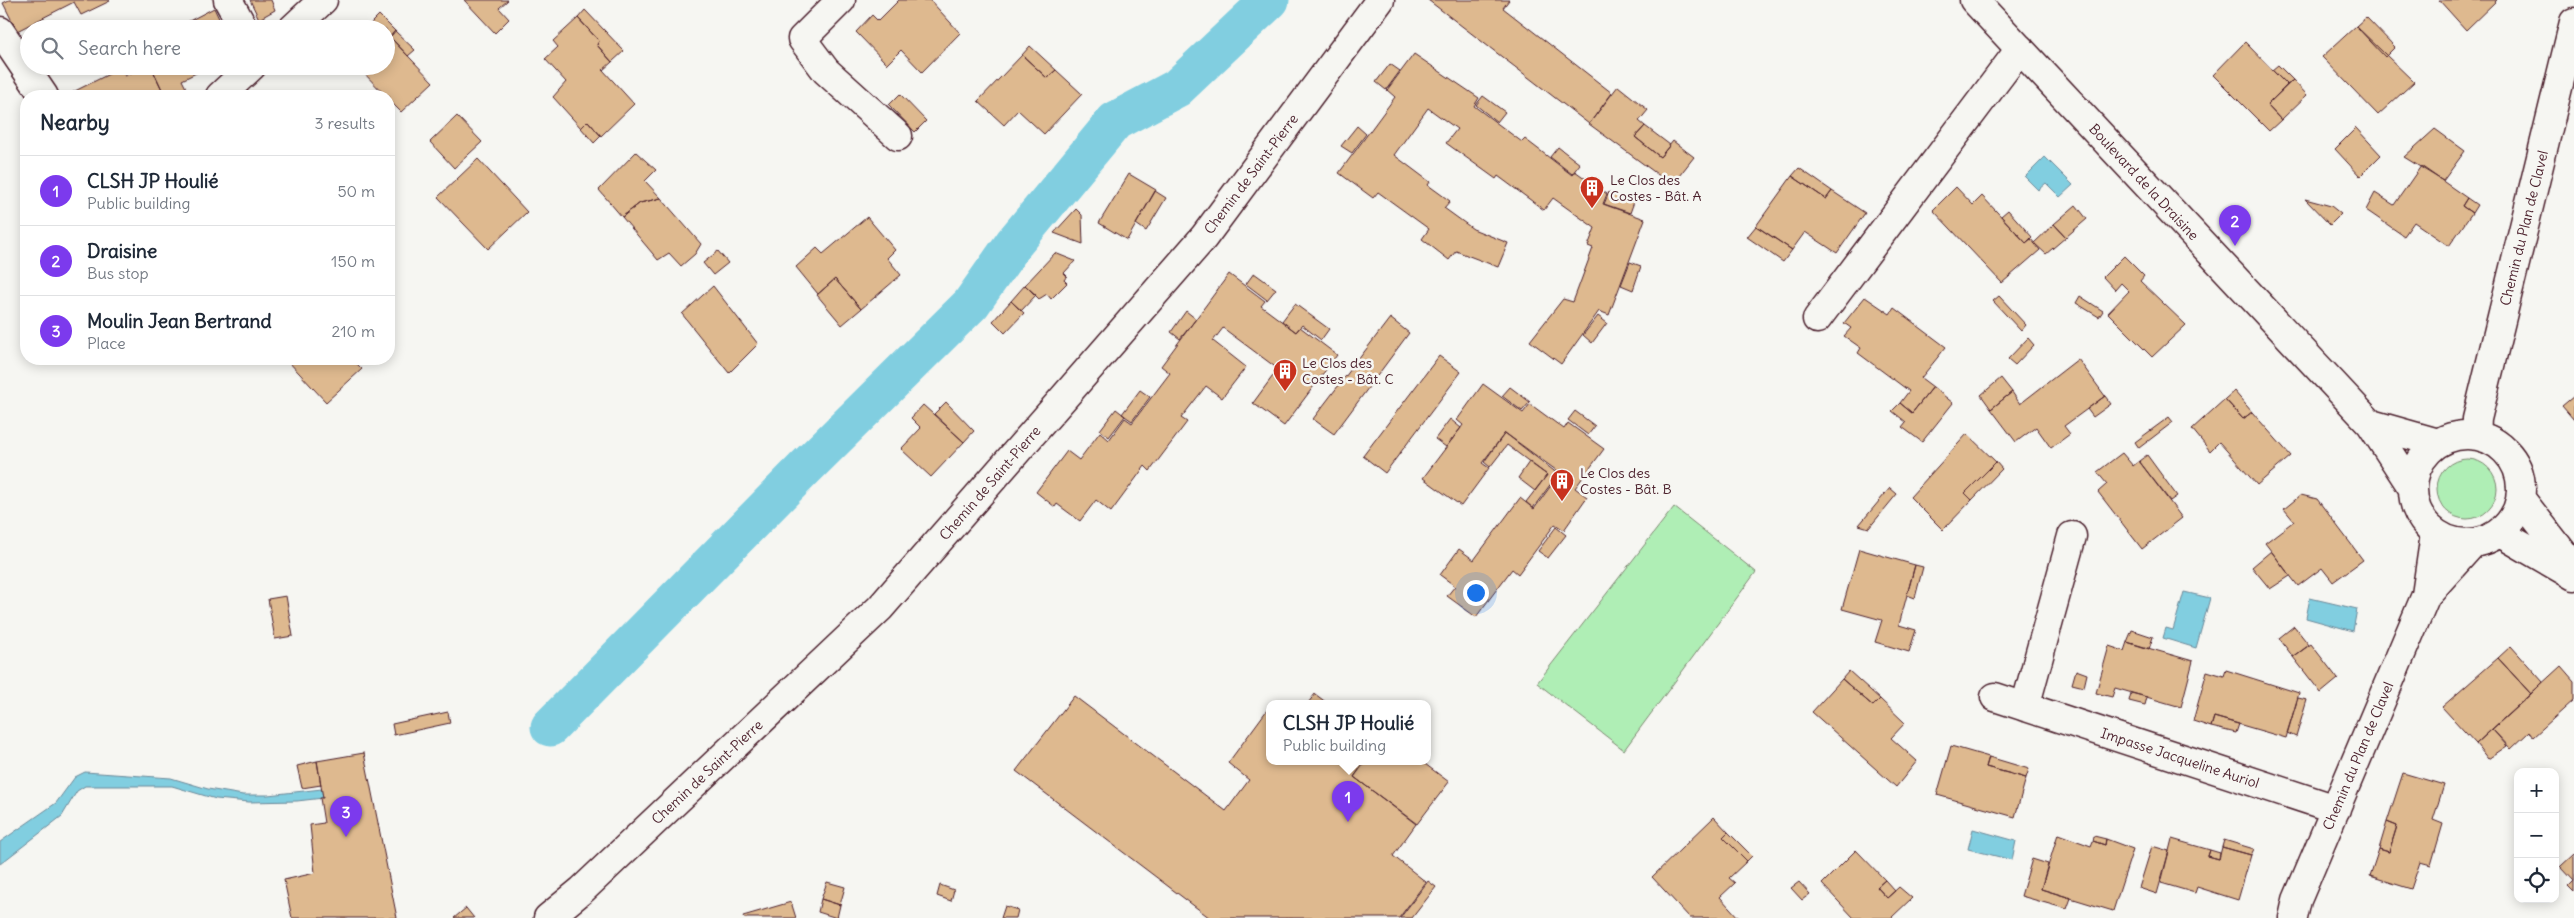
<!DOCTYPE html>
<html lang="en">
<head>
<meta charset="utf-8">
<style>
  body { margin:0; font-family:Delius,sans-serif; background:#f2f2f3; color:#1f2937 }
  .controls { position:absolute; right:15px; bottom:15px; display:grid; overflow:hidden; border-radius:10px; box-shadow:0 2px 12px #0003 }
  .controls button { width:45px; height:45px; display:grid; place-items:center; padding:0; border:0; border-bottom:1px solid #e0e1e3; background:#fff; color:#1f2937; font:25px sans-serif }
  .you { position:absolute; left:1475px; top:592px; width:18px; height:18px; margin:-12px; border:4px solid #fff; border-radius:50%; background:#1a73e8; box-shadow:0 0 0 8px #1a73e833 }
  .badge { display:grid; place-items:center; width:32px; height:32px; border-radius:50%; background:#7c3aed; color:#fff; font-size:16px; font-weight:700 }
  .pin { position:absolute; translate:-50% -41px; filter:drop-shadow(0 1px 2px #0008) }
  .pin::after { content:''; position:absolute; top:26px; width:18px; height:15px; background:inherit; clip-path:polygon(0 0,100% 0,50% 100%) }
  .popup { position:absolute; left:1266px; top:700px; width:165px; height:65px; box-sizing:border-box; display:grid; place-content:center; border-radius:10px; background:#fff; filter:drop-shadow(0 1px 4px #0005); font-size:16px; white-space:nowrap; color:#747a83 }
  .popup b { font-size:19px; color:#1f2937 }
  .popup::after { content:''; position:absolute; left:50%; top:100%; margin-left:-10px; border:10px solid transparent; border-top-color:#fff }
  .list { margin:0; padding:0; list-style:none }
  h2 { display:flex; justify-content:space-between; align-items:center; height:65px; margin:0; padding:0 20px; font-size:21px }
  h2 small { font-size:16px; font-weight:400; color:#747a83 }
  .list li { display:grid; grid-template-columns:32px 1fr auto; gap:15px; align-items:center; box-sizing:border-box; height:70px; padding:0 20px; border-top:1px solid #e0e1e3 }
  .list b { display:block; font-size:19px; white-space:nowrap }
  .list p { margin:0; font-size:16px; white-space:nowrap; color:#747a83 }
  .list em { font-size:16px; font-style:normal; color:#747a83 }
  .icon { flex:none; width:28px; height:28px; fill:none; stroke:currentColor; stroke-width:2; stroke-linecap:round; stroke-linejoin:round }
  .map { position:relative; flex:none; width:2574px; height:918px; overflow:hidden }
  .search { position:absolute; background:#fff; box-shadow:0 2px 12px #0003; left:20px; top:20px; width:375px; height:55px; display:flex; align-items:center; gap:12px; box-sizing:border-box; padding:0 18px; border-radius:28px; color:#747a83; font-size:19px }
  .panel { position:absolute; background:#fff; box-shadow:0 2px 12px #0003; left:20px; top:90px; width:375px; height:275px; border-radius:20px }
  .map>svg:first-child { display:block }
</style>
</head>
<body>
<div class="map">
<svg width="2574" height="918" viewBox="0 0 2574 918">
  <rect width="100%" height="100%" fill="#f6f6f2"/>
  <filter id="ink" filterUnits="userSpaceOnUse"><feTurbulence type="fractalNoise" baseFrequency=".02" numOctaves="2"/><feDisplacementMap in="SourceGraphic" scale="10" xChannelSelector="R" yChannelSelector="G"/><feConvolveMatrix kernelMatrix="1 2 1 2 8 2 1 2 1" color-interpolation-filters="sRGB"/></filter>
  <g filter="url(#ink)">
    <path fill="#afeeb5" stroke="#7c8670" d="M2437 489a30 30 0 1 1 60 0a30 30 0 1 1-60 0Z
      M1674,507L1756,572L1624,750L1537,683Z"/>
    <path fill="#81cee0" stroke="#6b8898" d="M2045,157L2073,185L2060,197L2046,183L2038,190L2025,177Z
      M2184,592L2210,598L2196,648L2163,638L2166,628L2173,630Z
      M2310,598L2357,609L2353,631L2306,618Z
      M85,772L171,778L208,789L243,795H268L322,789L323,798L297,801L249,802L216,799L172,786H85L77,791L62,816L0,864V842L56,803L75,777Z
      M1973,829L2016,841L2012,860L1968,849Z"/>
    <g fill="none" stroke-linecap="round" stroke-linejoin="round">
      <path stroke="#81cee0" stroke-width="39" d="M550,727L805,468L971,304L1014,243L1115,121L1177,88L1270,0"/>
    </g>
    <path fill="#deb98f" stroke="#4a1f2b" d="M9,0H109L110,1L81,15L74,2L17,31L3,3Z
      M250,0H271L275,10L259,19Z
      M464,0H508L499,8L509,19L495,33Z
      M899,0H930L960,33L922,72L901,50L887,64L856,32L872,15L878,21Z
      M1428,0H1509L1503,8L1612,93L1589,124Z
      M2439,0H2497L2466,30Z
      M214,8L224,29H174Z
      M585,10L624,51L612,62L597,45L599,41L578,18Z
      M379,15L395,31L390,37L433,82L401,112L389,100V96H386L359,68L361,66H386V29H365Z
      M2366,17L2395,47L2385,57L2356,26Z
      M578,18L599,41L597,45L612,62L603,70L634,104L601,136L588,121L581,128L553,97L566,82L545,59L558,47L553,41Z
      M2356,26L2414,82L2378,115L2322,57Z
      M395,31L415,50L408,56L390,37Z
      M2245,42L2287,85L2267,105L2281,120L2269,131L2213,75Z
      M1030,46L1056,70L1047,78L1022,55Z
      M1414,54L1479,98L1474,106L1522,142L1525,139L1572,175L1575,171L1607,194L1603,204L1645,219L1609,315L1599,311L1561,364L1530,341L1563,299L1573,302L1593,248L1588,246L1595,228L1553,198L1544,210L1498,176L1496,179L1446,143L1457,129L1428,108L1394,155L1430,182L1428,185L1450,201L1444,208L1473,229L1508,243L1498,267L1456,251L1449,260L1422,239L1429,229L1378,192L1373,198L1339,173L1395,97L1387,90Z
      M1022,55L1047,78L1056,70L1082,94L1044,134L1018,110L1004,125L978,101Z
      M1390,64L1400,71L1386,90L1376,82Z
      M2278,65L2293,80L2287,85L2272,70Z
      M145,66H151L165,96H74L73,92L121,68L125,76Z
      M151,66H210L182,80L190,96H165Z
      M2293,80L2307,95L2281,120L2267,105Z
      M1618,86L1648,110L1639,121L1645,126L1635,137L1660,157L1673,141L1694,157L1672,185L1589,124Z
      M900,94L926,121L915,132L889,105Z
      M1483,96L1505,112L1497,122L1476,105Z
      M457,116L482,142L454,168L430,142Z
      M588,121L601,136L594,143L581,128Z
      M1357,126L1366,134L1352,153L1341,146Z
      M1645,126L1670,145L1660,157L1635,137Z
      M2356,128L2381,155L2360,176L2335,149Z
      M2435,129L2465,151L2443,181L2404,157Z
      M1558,147L1580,164L1572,174L1550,157Z
      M636,152L656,170L645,181L661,198L640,203L622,217L599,190Z
      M478,159L527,212L488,249L438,197Z
      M2421,166L2467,198L2462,206L2472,213L2449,246L2414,222L2404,236L2366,210L2375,193L2394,205Z
      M1799,168L1832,191L1826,199L1792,176Z
      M1129,174L1156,190L1127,240L1099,223Z
      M1792,176L1826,199L1832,191L1865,213L1837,253L1805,232L1792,250L1756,226Z
      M1956,187L1973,205L1982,196L2026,243L2031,239L2040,250L2002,283L1933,210Z
      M1155,191L1166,198L1146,231L1136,224Z
      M1609,192L1634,202L1630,213L1604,204Z
      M661,198L701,244L695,254L681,266L669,253L658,260L622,217L640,203Z
      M2467,198L2477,205L2472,213L2462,206Z
      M2305,199L2331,206L2341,214L2330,225Z
      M2076,205L2087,219L2066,237L2054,224Z
      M1076,209L1082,215L1083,244L1054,233Z
      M2008,210L2032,237L2026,243L2001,216Z
      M867,217L895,250L887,258L901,275L861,309L835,279L818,294L796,267L817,248L823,254Z
      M2054,224L2066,237L2046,254L2034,243Z
      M1756,226L1792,250L1783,262L1747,237Z
      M718,251L728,263L713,275L703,263Z
      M1055,253L1075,261L1064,273L1067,276L1064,280L1067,283L1051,299L1047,294L1039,299L1025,285Z
      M2124,256L2144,276L2140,281L2186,325L2152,357L2108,313L2129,291L2121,283L2115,290L2103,277Z
      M1630,262L1641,266L1633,290L1621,285Z
      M1254,273L1276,289L1267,300L1246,284Z
      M1229,274L1265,301L1261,306L1296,332L1300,327L1337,355L1284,426L1253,403L1278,369L1223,328L1213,341L1246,367L1222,398L1206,386L1181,418L1187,422L1150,471L1145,466L1111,512L1096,500L1080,521L1057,504L1055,507L1036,492L1067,451L1079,460L1100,432L1109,440L1125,418L1132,423L1170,373L1161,366Z
      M835,279L861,309L842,325L817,295Z
      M1025,285L1036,295L1021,311L1011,301Z
      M713,286L758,344L729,373L682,314Z
      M1999,296L2026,325L2021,331L1993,301Z
      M2080,296L2103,311L2099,317L2076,303Z
      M1865,297L1890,314L1894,308L1946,347L1921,378L1933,387L1912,413L1900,403L1909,391L1858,353L1861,348L1844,336L1851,328L1844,323Z
      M1011,301L1024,313L1005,333L993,321Z
      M1295,304L1329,329L1321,340L1302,325L1296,332L1282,321Z
      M1186,311L1196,319L1180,339L1171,332Z
      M1598,316L1607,323L1592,343L1583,335Z
      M1390,318L1409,333L1334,434L1313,419Z
      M2028,338L2034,345L2015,365L2008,359Z
      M1439,356L1461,372L1385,473L1363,456Z
      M286,359H352L362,369L326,402Z
      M2078,359L2105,396L2064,426L2070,434L2051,448L2036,427L2016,442L1991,409L2012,392L2020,404Z
      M2001,378L2012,392L1991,409L1981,395Z
      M1483,384L1523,413L1530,404L1564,429L1568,423L1604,449L1575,488L1587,497L1564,530L1555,524L1518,574L1512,569L1476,617L1447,596L1455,586L1440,575L1459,549L1474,560L1520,498L1534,509L1560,473L1505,433L1482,463L1489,468L1461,506L1423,478L1463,425L1457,420Z
      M1510,387L1530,402L1522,411L1502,396Z
      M1933,387L1953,403L1922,442L1902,427L1906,422L1892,411L1900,403L1912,413Z
      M1140,390L1150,397L1132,421L1122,414Z
      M2234,391L2252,412L2243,419L2225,399Z
      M2105,396L2111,404L2093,417L2087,409Z
      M2574,396V420L2562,406Z
      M2225,399L2243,419L2252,412L2291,456L2257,485L2219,442L2210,451L2192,429Z
      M946,402L974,431L964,442L934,414Z
      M923,405L964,442L931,477L901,449L921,428L911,418Z
      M1116,409L1125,416L1109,437L1100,430Z
      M1575,411L1595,426L1588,435L1568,420Z
      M2169,417L2173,422L2139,448L2135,442Z
      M1450,419L1461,428L1446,447L1435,439Z
      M1505,433L1558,474L1533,508L1526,502L1547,475L1507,445L1490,467L1484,462Z
      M1967,434L1996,462L1965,493L1972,500L1943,530L1910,497Z
      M2122,453L2133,466L2139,461L2182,518L2142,549L2098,492L2107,484L2097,472Z
      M2147,455L2177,496L2170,501L2139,461Z
      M1529,462L1547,475L1535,491L1518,478Z
      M1996,462L2002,469L1972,500L1965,493Z
      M1890,488L1897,494L1869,528L1859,525Z
      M2301,495L2317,499L2363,560L2333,582L2322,568L2298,586L2265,543L2294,521L2284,509Z
      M1556,527L1566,535L1548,558L1538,551Z
      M1859,549L1915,565L1899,625L1916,630L1909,652L1875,642L1882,620L1842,609Z
      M2271,551L2290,576L2270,589L2252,567Z
      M1915,565L1923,567L1915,598L1907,595Z
      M286,596L293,636L275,639L268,599Z
      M2294,626L2309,645L2293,657L2279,638Z
      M2132,630L2153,637L2149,649L2127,642Z
      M2127,642L2193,661L2181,707L2115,688L2112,697L2096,693L2109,646L2124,651Z
      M2311,644L2338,679L2321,693L2293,657Z
      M2511,646L2543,682L2531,694L2498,658Z
      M2498,658L2531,694L2476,744L2442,707Z
      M2561,666L2574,681V700L2533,737L2529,732L2511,749L2492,729Z
      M2076,670L2087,674L2084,687L2072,684Z
      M2226,670L2299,693L2286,738L2214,717L2211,727L2193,721L2207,671L2224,676Z
      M1849,671L1880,699L1873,706L1842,679Z
      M1842,679L1873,706L1880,699L1905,723L1891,738L1917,761L1896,787L1812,712Z
      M2131,693L2147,697L2145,705L2129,701Z
      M1315,694L1327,703H1308Z
      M1074,696L1226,811L1249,780L1228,763L1267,710L1269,712V761H1365L1354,777L1416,824L1393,856L1426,882L1399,918H1210L1016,771Z
      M2298,698L2307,700L2296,737L2287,733Z
      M448,712L450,723L394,735L392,724Z
      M2214,717L2239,724L2236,733L2211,727Z
      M2492,729L2507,746L2488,759L2476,744Z
      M1951,746L1989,757L1986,767L2026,778L2015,817L1937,795Z
      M364,753L397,918H292L284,880L315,873L310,825L324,823L320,798H323L317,761Z
      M1989,757L2029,769L2026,778L1986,767Z
      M317,761L321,785L302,788L297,766Z
      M1366,761H1421L1449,782L1417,824L1354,777Z
      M2403,773L2444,785L2433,820L2443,824L2431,865L2420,862L2411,889L2370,876L2379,849L2389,852L2397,826L2387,822Z
      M1714,817L1728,832L1723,837L1747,861L1729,878L1735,883L1720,897L1739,918H1690L1652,877Z
      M2387,822L2397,826L2389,852L2379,849Z
      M1728,832L1752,856L1747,861L1723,837Z
      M2058,834L2091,846L2093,841L2105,845L2106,839L2133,849L2113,911L2041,889Z
      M2094,836L2106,839L2105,845L2093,841Z
      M2172,839L2210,850L2208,856L2219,859L2222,847L2251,855L2238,900L2197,887L2195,893L2161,883Z
      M2224,840L2254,849L2251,855L2222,847Z
      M2152,846L2169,851L2157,894L2139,888Z
      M1856,850L1885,880L1877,887L1887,898L1899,887L1912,898L1891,918H1854L1822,884Z
      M2210,850L2220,853L2219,859L2208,856Z
      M2574,854V892L2568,886L2574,880L2561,866Z
      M2032,859L2048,864L2041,889L2071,898L2067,909L2021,896Z
      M1885,880L1895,891L1887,898L1877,887Z
      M1428,881L1436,887L1412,918H1400Z
      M827,882L845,887L840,905L821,899Z
      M1799,882L1810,894L1802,900L1791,888Z
      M940,885L954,890L951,901L937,896Z
      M821,899L840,905L837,918L818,912Z
      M791,902L796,918H744L743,916Z
      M1005,906L1018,910L1016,918H1001Z
      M466,908L474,918H454Z"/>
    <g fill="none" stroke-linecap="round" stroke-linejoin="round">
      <defs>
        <path id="minor" d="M228,0L244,29
          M841,0L802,39L826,71L898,136
          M292,29L323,0
          M0,31L44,96
          M220,96L252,66
          M1817,319L2020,49
          M2476,435L2477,419L2574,22
          M2426,595L2472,544
          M1995,697L2336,809
          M2025,707L2072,536
          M548,918L582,890L880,608L1204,237L1380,0
          M2293,918L2297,900L2426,595L2435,534"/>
        <path id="tertiary" d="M1974,0L2371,424L2412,487
          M2371,424L2438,443
          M2413 489a54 54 0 1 1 108 0a54 54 0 1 1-108 0Z
          M2521,499L2574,567
          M2500,533L2574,576"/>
      </defs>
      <use href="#minor" stroke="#4a1f2b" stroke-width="31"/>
      <use href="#tertiary" stroke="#4a1f2b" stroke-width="31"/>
      <use href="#minor" stroke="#f6f6f2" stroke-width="28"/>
      <use href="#tertiary" stroke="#f6f6f2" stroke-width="28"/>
    </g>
  </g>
  <defs>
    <symbol id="building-pin" viewBox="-11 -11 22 30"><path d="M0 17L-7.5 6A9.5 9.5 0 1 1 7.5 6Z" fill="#c8321e" stroke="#f6f6f2"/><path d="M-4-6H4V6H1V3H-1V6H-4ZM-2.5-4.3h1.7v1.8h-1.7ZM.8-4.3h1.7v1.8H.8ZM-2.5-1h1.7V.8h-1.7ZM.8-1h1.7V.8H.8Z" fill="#fff"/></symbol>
  </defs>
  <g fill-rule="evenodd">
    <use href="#building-pin" x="1578" y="174" width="28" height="38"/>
    <use href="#building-pin" x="1271" y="357" width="28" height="38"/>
    <use href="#building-pin" x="1548" y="467" width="28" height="38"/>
  </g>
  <g text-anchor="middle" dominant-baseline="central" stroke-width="5" stroke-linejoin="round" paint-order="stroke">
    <g font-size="14" fill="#4a1f2b" stroke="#f6f6f2">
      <text transform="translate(1251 174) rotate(-53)">Chemin de Saint-Pierre</text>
      <text transform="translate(2144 182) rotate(47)">Boulevard de la Draisine</text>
      <text transform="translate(2524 228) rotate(-76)">Chemin du Plan de Clavel</text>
      <text transform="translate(990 483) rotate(-49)">Chemin de Saint-Pierre</text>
      <text transform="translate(2358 756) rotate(-67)">Chemin du Plan de Clavel</text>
      <text transform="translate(2180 758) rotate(18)">Impasse Jacqueline Auriol</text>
      <text transform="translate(707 772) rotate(-43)">Chemin de Saint-Pierre</text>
    </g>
    <g font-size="14" fill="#4a1f2b" stroke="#f6f6f2" text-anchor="start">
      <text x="1610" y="180">Le Clos des<tspan x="1610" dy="16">Costes - Bât. A</tspan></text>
      <text x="1302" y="363">Le Clos des<tspan x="1302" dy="16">Costes - Bât. C</tspan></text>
      <text x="1580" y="473">Le Clos des<tspan x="1580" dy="16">Costes - Bât. B</tspan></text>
    </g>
  </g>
</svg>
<div class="controls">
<button>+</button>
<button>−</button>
<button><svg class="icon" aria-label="locate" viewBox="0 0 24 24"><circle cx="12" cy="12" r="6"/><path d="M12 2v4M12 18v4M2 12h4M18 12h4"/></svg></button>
</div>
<div class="you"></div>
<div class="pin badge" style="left:1348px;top:822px">1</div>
<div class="popup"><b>CLSH JP Houlié</b>Public building</div>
<div class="pin badge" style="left:2235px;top:246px">2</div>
<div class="pin badge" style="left:346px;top:837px">3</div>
<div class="search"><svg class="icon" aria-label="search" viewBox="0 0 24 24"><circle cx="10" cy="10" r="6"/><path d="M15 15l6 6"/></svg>Search here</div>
<section class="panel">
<h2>Nearby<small>3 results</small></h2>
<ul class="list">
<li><span class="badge">1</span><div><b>CLSH JP Houlié</b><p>Public building</p></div><em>50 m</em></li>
<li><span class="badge">2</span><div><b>Draisine</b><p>Bus stop</p></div><em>150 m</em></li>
<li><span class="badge">3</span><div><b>Moulin Jean Bertrand</b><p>Place</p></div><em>210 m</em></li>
</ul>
</section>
</div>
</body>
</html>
